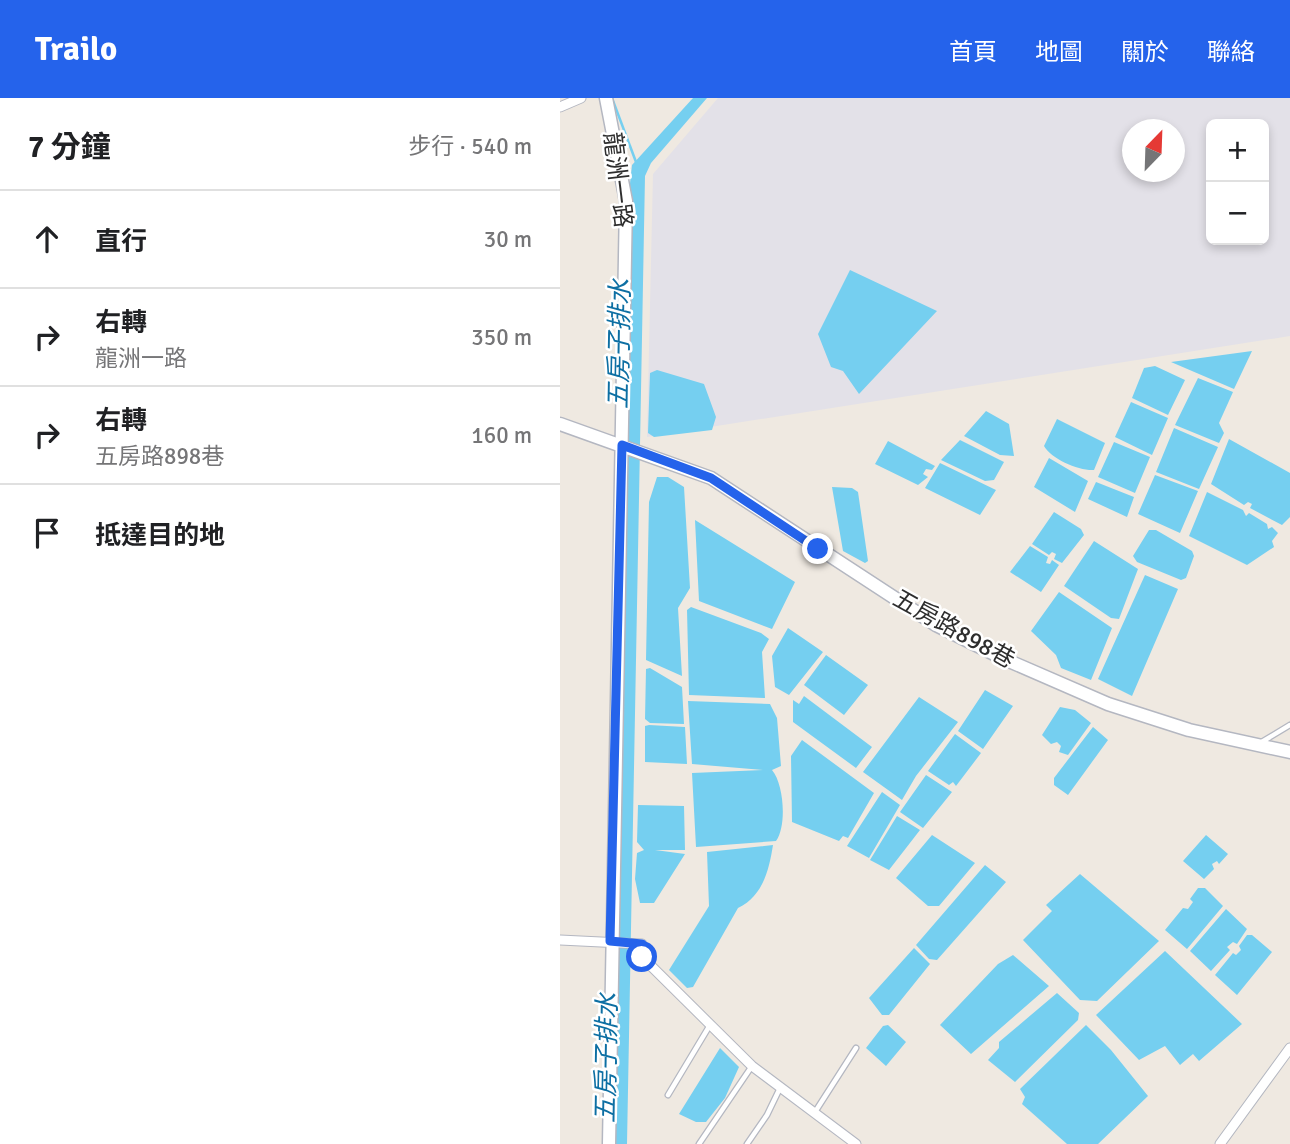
<!DOCTYPE html>
<html lang="zh-TW">
<head>
<meta charset="utf-8">
<style>
  body { margin:0; font-family:Signika,"Noto Sans TC",sans-serif; background:#f2f2f2; color:#202124 }
  .controls { position:absolute; right:21px; top:21px; display:grid; overflow:hidden; border-radius:10px; box-shadow:0 4px 10px #0003 }
  .controls button { width:63px; height:63px; display:grid; place-items:center; padding:0; border:0; border-bottom:2px solid #e0e0e0; background:#fff; color:#202124; font:35px sans-serif }
  .compass { position:absolute; left:562px; top:21px; width:63px; height:63px; border-radius:50%; background:#fff; box-shadow:0 4px 10px #0003; rotate:23deg }
  .stop { position:absolute; width:21px; height:21px; margin:-16px; border:5px solid #2563eb; border-radius:50%; background:#fff }
  .stop.end { background:#2563eb; border-color:#fff; box-shadow:0 2px 7px #0008 }
  .list { margin:0; padding:0; list-style:none }
  h2 { display:flex; justify-content:space-between; align-items:center; height:91px; margin:0; padding:0 28px; font-size:30px }
  h2 small { font-size:23px; font-weight:400; color:#757577 }
  .list li { display:grid; grid-template-columns:46px 1fr auto; gap:21px; align-items:center; box-sizing:border-box; height:98px; padding:0 28px; border-top:2px solid #e0e0e0 }
  .list b { display:block; font-size:26px; white-space:nowrap }
  .list p { margin:0; font-size:23px; white-space:nowrap; color:#757577 }
  .list em { font-size:23px; font-style:normal; color:#757577 }
  .icon { flex:none; width:38px; height:38px; fill:none; stroke:currentColor; stroke-width:2; stroke-linecap:round; stroke-linejoin:round }
  .map { position:relative; flex:none; width:730px; height:1046px; overflow:hidden }
  header { display:flex; align-items:center; gap:42px; box-sizing:border-box; height:98px; padding:0 35px; background:#2563eb; color:#fff }
  header strong { font-size:33px }
  nav { display:flex; gap:38px; margin-inline-start:auto; font-size:24px }
  main { display:flex }
  aside { flex:1; background:#fff }
  .map>svg:first-child { display:block }
</style>
</head>
<body>
<header>
<strong>Trailo</strong>
<nav><a>首頁</a><a>地圖</a><a>關於</a><a>聯絡</a></nav>
</header>
<main>
<aside>
<h2>7 分鐘<small>步行 · 540 m</small></h2>
<ul class="list">
<li><svg class="icon" aria-label="ahead" viewBox="0 0 24 24"><path d="M12 20V5M6 11l6-6 6 6"/></svg><div><b>直行</b></div><em>30 m</em></li>
<li><svg class="icon" aria-label="right" viewBox="0 0 24 24"><path d="M7 20v-9h11M14 6l5 5-5 5"/></svg><div><b>右轉</b><p>龍洲一路</p></div><em>350 m</em></li>
<li><svg class="icon" aria-label="right" viewBox="0 0 24 24"><path d="M7 20v-9h11M14 6l5 5-5 5"/></svg><div><b>右轉</b><p>五房路898巷</p></div><em>160 m</em></li>
<li><svg class="icon" aria-label="arrive" viewBox="0 0 24 24"><path d="M6 21V4h12l-3 4 3 4H6"/></svg><div><b>抵達目的地</b></div></li>
</ul>
</aside>
<div class="map">
<svg width="730" height="1046" viewBox="0 0 730 1046">
  <rect width="100%" height="100%" fill="#efe9e1"/>
  <path fill="#e3e1e8" fill-rule="evenodd" d="M158,0H730V238L87,339L93,76ZM651,26H704V142H651ZM572,32H614V74H572Z"/>
  <path fill="#75cff0" d="M133,0H147L91,65L85,78L67,1046H49L68,104L72,67Z
    M290,172L377,213L299,296L283,273L271,269L258,236Z
    M692,253L674,291L611,264Z
    M595,268L625,282L608,317L572,300L584,270Z
    M97,272L144,286L156,319L152,332L94,339L88,335L90,275Z
    M638,280L673,294L659,325L664,335L659,345L615,327Z
    M571,304L608,320L592,357L555,339Z
    M426,313L449,326L454,358L440,357L404,338Z
    M497,321L545,345L534,372C519,373 491,361 484,348Z
    M614,330L658,349L639,391L596,374Z
    M669,341L730,375V419L722,427L690,410L692,406L688,404L684,407L651,386Z
    M400,342L444,364L434,382L425,383L381,362Z
    M328,343L375,368L372,372L366,371L363,376L368,379L358,387L315,366Z
    M554,344L590,359L575,395L538,379Z
    M489,360L528,383L515,414L474,389Z
    M380,365L436,392L420,417L365,390Z
    M595,377L638,393L620,435L578,416Z
    M97,379H108L124,389L130,490L118,510L122,578L86,562L89,404Z
    M536,384L574,399L567,419L528,401Z
    M272,389L292,390L298,394L308,463L305,465L283,453Z
    M647,394L683,412L686,418L689,415L707,426L708,431L712,429L718,435L712,443L714,449L687,467L629,438Z
    M494,414L521,431L524,437L502,465L494,461L496,456L492,454L489,457L472,446Z
    M135,422L235,484L212,531L139,503Z
    M589,432H596L632,453L634,458L626,480L621,482L577,464L573,458Z
    M534,443L578,471L559,521L551,520L504,488Z
    M470,448L488,459L486,465L490,466L492,462L499,467L481,494L450,474Z
    M585,477L618,491L572,598L538,581Z
    M499,494L552,530L531,582L501,570L496,557L471,533Z
    M131,509L201,535L209,541L202,554L205,600L129,597L127,512Z
    M228,530L263,554L229,597L215,589L212,558Z
    M266,557L308,587L284,617L244,587Z
    M90,570L122,589L124,626L90,625L85,621L86,571Z
    M425,592L453,608L423,651L398,633Z
    M244,598L312,649L296,670L233,624V602L239,606Z
    M359,599L398,624L356,678L342,702L303,674Z
    M128,603L210,606L217,620L221,668L212,672C224,686 227,728 216,743L136,749L132,675L203,672L132,666Z
    M500,609L515,612L531,625L508,657L499,654L501,648L497,644L491,646L482,637Z
    M89,627L125,629L127,666L85,664V628Z
    M533,629L548,642L508,697L494,687V680Z
    M395,636L421,655L396,688L393,684L389,687L368,673Z
    M242,642L314,695L288,740L283,738L279,743L232,724L231,658Z
    M366,677L392,694L363,730L340,714Z
    M322,694L340,707L309,760L287,748Z
    M78,707L124,708L125,752H95L125,756L94,805H80L75,781L77,755L84,752L77,744Z
    M337,718L360,732L329,772L310,762Z
    M372,737L415,765L379,808H368L336,780Z
    M646,737L668,756L659,766L657,763L652,766L654,771L644,781L623,763Z
    M213,747C209,772 203,798 178,810L133,889L127,890L109,872L149,808L147,754Z
    M425,767L446,784L377,862L369,861L356,847Z
    M520,776L599,843L537,903L520,902L463,842L492,813L486,807Z
    M638,790H645L663,808L627,851L605,832L623,810L628,811L633,804L630,801Z
    M666,811L687,831L677,846L673,844L667,849L670,852L651,873L630,853Z
    M687,837H692L712,854L677,897L655,877L673,855L676,857L681,852L679,848Z
    M354,850L370,866L329,917H322L309,900Z
    M605,853L682,926L639,963L633,956L620,967L605,948L579,962L536,917Z
    M453,857L489,888L411,956L380,927L438,866Z
    M497,895L519,915L518,922L455,984L428,962L439,950V944Z
    M328,927L346,944L326,968L306,950L323,928Z
    M526,927L551,952L588,998L538,1046H507L462,1006L465,999L460,991Z
    M160,950L179,969L165,1000L146,1024H136L119,1016Z"/>
  <g fill="none" stroke-linecap="round" stroke-linejoin="round">
    <path stroke="#75cff0" stroke-width="2.5" d="M52,0L76,64"/>
    <defs>
      <path id="service" d="M700,645L730,627
        M108,997L150,927
        M255,1014L296,950
        M139,1046L192,968
        M187,1046L207,1017L220,990"/>
      <path id="minor" d="M0,9L21,0
        M0,842L82,846V859L192,968L296,1046
        M660,1046L730,950"/>
      <path id="tertiary" d="M46,0L66,103L49,1046
        M0,326L151,380L376,527L442,560L548,606L629,632L730,654"/>
    </defs>
    <use href="#service" stroke="#b4b7c1" stroke-width="7"/>
    <use href="#minor" stroke="#b4b7c1" stroke-width="11"/>
    <use href="#tertiary" stroke="#b4b7c1" stroke-width="15"/>
    <use href="#service" stroke="#fff" stroke-width="4.5"/>
    <use href="#minor" stroke="#fff" stroke-width="9"/>
    <use href="#tertiary" stroke="#fff" stroke-width="12"/>
  </g>
  <g fill="none" stroke-linecap="round" stroke-linejoin="round">
    <path stroke="#2563eb" stroke-width="9" d="M82,859V846L50,843L62,347L151,380L258,451"/>
  </g>
  <g text-anchor="middle" dominant-baseline="central" stroke-width="5" stroke-linejoin="round" paint-order="stroke">
    <g font-size="24" fill="#2e2e2e" stroke="#fff">
      <text transform="translate(58 82) rotate(83)">龍洲一路</text>
      <text transform="translate(394 531) rotate(29)">五房路898巷</text>
    </g>
    <g font-size="26" font-style="italic" fill="#0d6fa3" stroke="#fff">
      <text transform="translate(60 246) rotate(-89)">五房子排水</text>
      <text transform="translate(47 960) rotate(-89)">五房子排水</text>
    </g>
  </g>
</svg>
<div class="controls">
<button>+</button>
<button>−</button>
</div>
<svg class="compass" viewBox="-18 -18 36 36"><path d="M0-13l5 13h-10z" fill="#e53935"/><path d="M0 13l5-13h-10z" fill="#757577"/></svg>
<div class="stop" style="left:82px;top:859px"></div>
<div class="stop end" style="left:258px;top:451px"></div>
</div>
</main>
</body>
</html>
